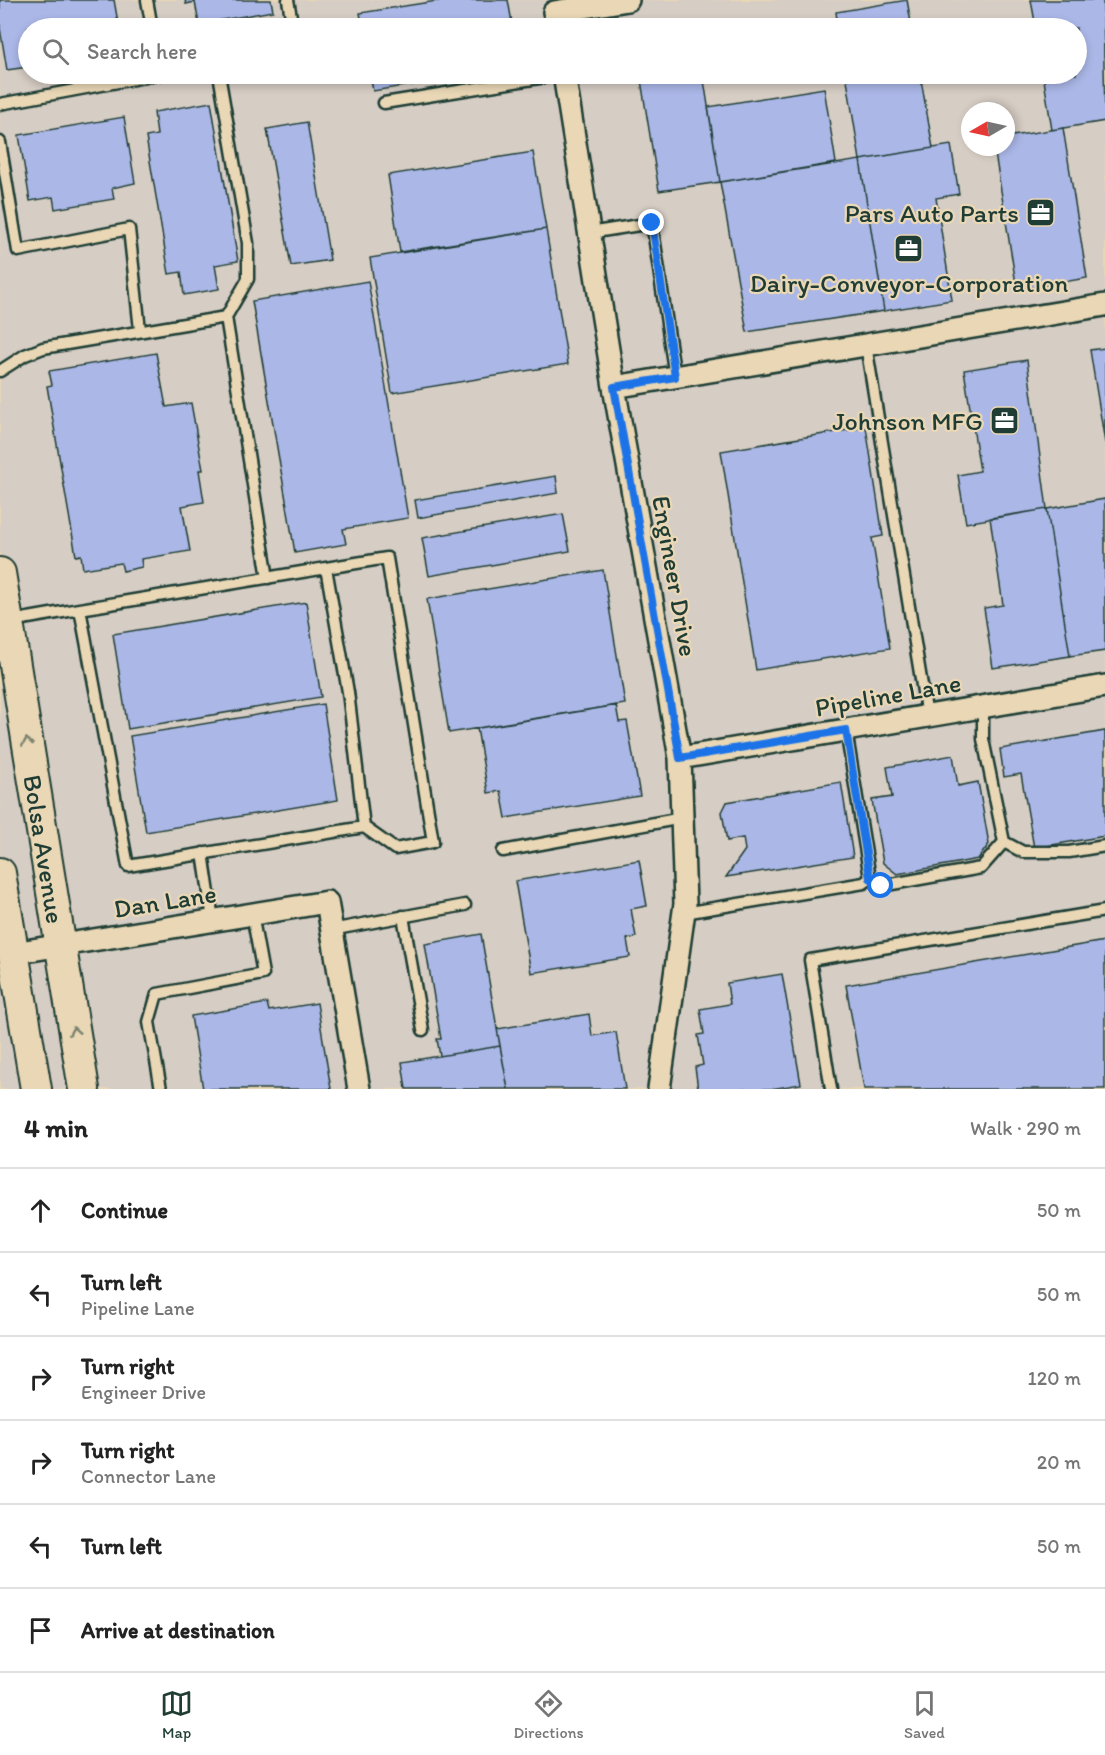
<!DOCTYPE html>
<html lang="en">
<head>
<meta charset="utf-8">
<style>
  body { margin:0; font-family:Itim,sans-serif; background:#f6f6f6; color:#222 }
  .compass { position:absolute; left:961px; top:102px; width:54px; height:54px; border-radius:50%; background:#fff; box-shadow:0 3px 9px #0003; rotate:261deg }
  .stop { position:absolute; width:18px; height:18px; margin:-14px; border:4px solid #1a73e8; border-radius:50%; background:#fff }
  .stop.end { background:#1a73e8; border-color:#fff; box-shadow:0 2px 6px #0008 }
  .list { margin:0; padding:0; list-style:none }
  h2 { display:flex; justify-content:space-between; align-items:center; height:78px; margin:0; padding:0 24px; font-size:26px }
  h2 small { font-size:20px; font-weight:400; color:#767676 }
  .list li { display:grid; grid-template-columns:39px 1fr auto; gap:18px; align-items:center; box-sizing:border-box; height:84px; padding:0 24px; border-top:2px solid #e0e0e0 }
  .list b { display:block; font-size:22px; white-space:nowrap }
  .list p { margin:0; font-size:20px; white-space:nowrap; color:#767676 }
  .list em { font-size:20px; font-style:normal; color:#767676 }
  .icon { flex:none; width:33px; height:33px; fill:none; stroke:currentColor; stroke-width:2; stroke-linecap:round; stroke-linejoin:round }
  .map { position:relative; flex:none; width:1105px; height:1089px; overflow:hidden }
  .search { position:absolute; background:#fff; box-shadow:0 3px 9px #0003; left:18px; right:18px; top:18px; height:66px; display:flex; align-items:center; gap:15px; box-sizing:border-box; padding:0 21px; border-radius:33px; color:#767676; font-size:22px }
  .sheet { height:582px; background:#fff }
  nav { display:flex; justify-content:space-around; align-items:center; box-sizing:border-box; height:84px; border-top:2px solid #e0e0e0; background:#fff; font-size:16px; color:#767676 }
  nav a { display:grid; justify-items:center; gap:3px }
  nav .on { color:#1f3d34 }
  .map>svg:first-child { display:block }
</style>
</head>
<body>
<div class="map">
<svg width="1105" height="1089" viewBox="0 0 1105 1089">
  <rect width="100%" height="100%" fill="#e9d7b5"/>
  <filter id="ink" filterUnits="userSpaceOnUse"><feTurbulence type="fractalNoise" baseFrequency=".0167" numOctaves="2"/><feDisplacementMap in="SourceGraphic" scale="12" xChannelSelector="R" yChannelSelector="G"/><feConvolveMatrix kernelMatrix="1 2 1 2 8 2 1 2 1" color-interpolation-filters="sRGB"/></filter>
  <g filter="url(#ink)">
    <path fill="#d6cdc4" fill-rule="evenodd" d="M0,0H1105V1089H0ZM28,28H1076V74H28ZM970,111H1006V147H970Z"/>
    <path fill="#abb7e7" stroke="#1f3d34" stroke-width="1.5" d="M0,0H114L119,28H28V67L7,70L0,28Z
      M185,0H271L273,11L199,24L195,2L186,4Z
      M443,0H508L513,28H363L360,13Z
      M907,0L912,28H838L836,12Z
      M1031,0H1103L1105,121L1052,130L1043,74H1076V28H1036Z
      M370,74H479L373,91Z
      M640,74H703L720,182L659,191Z
      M846,74H920L933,148L860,160Z
      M824,88L836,163L720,182L708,107Z
      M211,102L238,261L215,265L219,289L184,295L181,272L169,274L146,137L157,135L154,112Z
      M124,117L135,183L112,188L114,199L55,209L53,197L30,201L19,135Z
      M307,122L330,260L291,266L267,129Z
      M1063,128L1087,278L1017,290L994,147H1006V137Z
      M951,145L959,194L936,198L952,300L884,311L860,160Z
      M533,152L546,229L400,252L388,175Z
      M860,160L884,311L747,332L720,182Z
      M546,229L568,364L392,393L370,258Z
      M368,281L408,518L343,529L346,544L295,553L252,301Z
      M1105,348V443L1090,350Z
      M156,353L166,407L191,403L203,470H199L204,502L182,506L190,551L141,559L142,567L123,571L121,563L83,569L81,555L76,556L47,386L52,385L49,371Z
      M1027,360L1047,509L966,523L958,475L980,471L964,370Z
      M866,427L883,536L872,538L890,648L756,670L721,451Z
      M556,476L558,493L418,518L415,500Z
      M1105,499V651L1070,656L1047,509Z
      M1047,509L1070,656L993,668L984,608L1003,605L990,518Z
      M563,514L570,551L429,576L422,538Z
      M603,570L625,704L449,733L427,599Z
      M306,602L321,697L128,729L113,634Z
      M323,704L338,800L146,832L130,736Z
      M616,705L619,722L627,721L640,796L506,818L501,791L488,793L477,728Z
      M1105,731V836L1034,848L1021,774L1004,777L1000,749Z
      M953,755L958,786L978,782L989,844L978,859L897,874L883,863L872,800L892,797L887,767Z
      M841,782L853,857L726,877L745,850L743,838L727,841L722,812L727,802Z
      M639,860L647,906L631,909L636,937L627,939L630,957L531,973L515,881Z
      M481,934L500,1046L440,1056L437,1039H441L425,944Z
      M1105,941V1089H864L846,985Z
      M782,974L801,1084L771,1089H698L695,1067L703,1065L698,1035L704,1034L700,1009L730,1004L727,983Z
      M267,1003L269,1011L317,1003L331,1089H203L191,1016Z
      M589,1014L592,1036L616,1032L625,1089H508L497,1029Z
      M500,1046L508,1089H406L402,1062Z"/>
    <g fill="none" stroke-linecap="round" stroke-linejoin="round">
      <defs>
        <path id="lane" d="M147,0L152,28
          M288,0L293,28
          M384,103L564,74
          M0,104L161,74
          M0,142L18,251L129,229L140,330
          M589,233L652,223L675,377
          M226,317L268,578
          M866,345L927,716
          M0,371L25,355L43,348L226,317L248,279V243L219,74
          M326,568L387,558L433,842L395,849L364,827
          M11,621L80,609L128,866L364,827L348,692L326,568L80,609
          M983,707V739L1004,842L1023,852H1069L1105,846
          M503,851L682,818
          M203,853L213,920
          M870,878L881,886L981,868L1004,842
          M684,913L864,883L870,878L846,730
          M403,916L423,1030
          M331,930L465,905
          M161,1089L149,1022L157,994L263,974L252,914
          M831,1089L810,960L1105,911"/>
        <path id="street" d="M554,12L628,0
          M564,74L614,387L680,758L685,904L659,1089
          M614,387L1105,305
          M680,758L1105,686
          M13,953L327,902L359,1089"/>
        <path id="secondary" d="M0,573L84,1089
          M0,873L36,1089"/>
      </defs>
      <use href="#lane" stroke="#1f3d34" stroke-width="15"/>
      <use href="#street" stroke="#1f3d34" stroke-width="26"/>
      <use href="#secondary" stroke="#1f3d34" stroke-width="34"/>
      <use href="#lane" stroke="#e9d7b5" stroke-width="10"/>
      <use href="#street" stroke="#e9d7b5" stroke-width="21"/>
      <use href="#secondary" stroke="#e9d7b5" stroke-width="30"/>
    </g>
    <defs><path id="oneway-chevron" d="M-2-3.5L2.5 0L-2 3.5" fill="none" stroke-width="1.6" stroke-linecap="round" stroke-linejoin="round" transform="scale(1.5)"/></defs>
    <g stroke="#7a826e">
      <use href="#oneway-chevron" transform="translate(27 742) rotate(-99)"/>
      <use href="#oneway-chevron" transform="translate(74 1031) rotate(-100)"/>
    </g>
  </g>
  <g fill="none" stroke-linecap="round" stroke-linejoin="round" filter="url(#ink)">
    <path stroke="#1a73e8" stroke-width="8" d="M652,223L675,377L614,387L680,758L846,730L870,878L881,886"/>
  </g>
  <defs>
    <symbol id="office-square" viewBox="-11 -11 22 22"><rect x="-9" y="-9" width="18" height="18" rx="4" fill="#1f3d34" stroke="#e9d7b5"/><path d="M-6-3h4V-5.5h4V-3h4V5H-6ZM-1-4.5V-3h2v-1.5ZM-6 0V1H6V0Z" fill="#fff"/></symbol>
  </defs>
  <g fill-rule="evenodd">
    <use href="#office-square" x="1024" y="196" width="33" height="33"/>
    <use href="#office-square" x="892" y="232" width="33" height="33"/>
    <use href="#office-square" x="988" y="404" width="33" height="33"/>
  </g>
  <g text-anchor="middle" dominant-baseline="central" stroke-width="4.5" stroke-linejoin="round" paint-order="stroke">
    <g font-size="26" fill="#1f3d34" stroke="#e9d7b5" text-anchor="end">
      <text x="1019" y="213">Pars Auto Parts</text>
      <text x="909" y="283" text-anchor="middle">Dairy-Conveyor-Corporation</text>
      <text x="983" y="421">Johnson MFG</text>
    </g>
    <g font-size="26" fill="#1f3d34" stroke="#e9d7b5">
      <text transform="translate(675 576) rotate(80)">Engineer Drive</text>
      <text transform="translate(888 695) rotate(-10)">Pipeline Lane</text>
      <text transform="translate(44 849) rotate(81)">Bolsa Avenue</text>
      <text transform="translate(165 901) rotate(-9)">Dan Lane</text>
    </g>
  </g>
</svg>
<svg class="compass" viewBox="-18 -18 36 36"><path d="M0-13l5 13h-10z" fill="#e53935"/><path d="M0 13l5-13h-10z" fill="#767676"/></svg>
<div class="stop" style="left:881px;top:886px"></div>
<div class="stop end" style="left:652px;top:223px"></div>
<div class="search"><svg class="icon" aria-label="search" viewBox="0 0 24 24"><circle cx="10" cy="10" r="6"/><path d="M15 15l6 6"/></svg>Search here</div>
</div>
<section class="sheet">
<h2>4 min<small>Walk · 290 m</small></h2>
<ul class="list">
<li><svg class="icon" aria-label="ahead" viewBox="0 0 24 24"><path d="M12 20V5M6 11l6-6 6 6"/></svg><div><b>Continue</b></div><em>50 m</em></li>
<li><svg class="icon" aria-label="left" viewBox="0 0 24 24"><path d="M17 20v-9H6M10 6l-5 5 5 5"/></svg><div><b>Turn left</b><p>Pipeline Lane</p></div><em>50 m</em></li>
<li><svg class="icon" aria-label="right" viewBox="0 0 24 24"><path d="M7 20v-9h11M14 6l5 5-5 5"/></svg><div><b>Turn right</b><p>Engineer Drive</p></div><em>120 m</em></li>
<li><svg class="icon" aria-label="right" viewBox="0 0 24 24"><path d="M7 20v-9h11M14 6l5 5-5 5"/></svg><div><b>Turn right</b><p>Connector Lane</p></div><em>20 m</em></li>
<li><svg class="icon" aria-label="left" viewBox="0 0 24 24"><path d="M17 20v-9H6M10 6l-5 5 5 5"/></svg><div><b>Turn left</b></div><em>50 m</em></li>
<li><svg class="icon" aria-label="arrive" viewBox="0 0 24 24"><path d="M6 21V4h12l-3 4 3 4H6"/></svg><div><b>Arrive at destination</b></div></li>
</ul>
</section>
<nav>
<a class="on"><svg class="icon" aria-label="map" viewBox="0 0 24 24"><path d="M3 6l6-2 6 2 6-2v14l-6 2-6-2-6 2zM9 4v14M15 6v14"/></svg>Map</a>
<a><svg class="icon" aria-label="directions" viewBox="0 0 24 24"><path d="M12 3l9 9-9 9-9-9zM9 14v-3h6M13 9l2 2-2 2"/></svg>Directions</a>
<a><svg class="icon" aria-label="saved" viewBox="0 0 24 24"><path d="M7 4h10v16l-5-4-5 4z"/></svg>Saved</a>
</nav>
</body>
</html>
